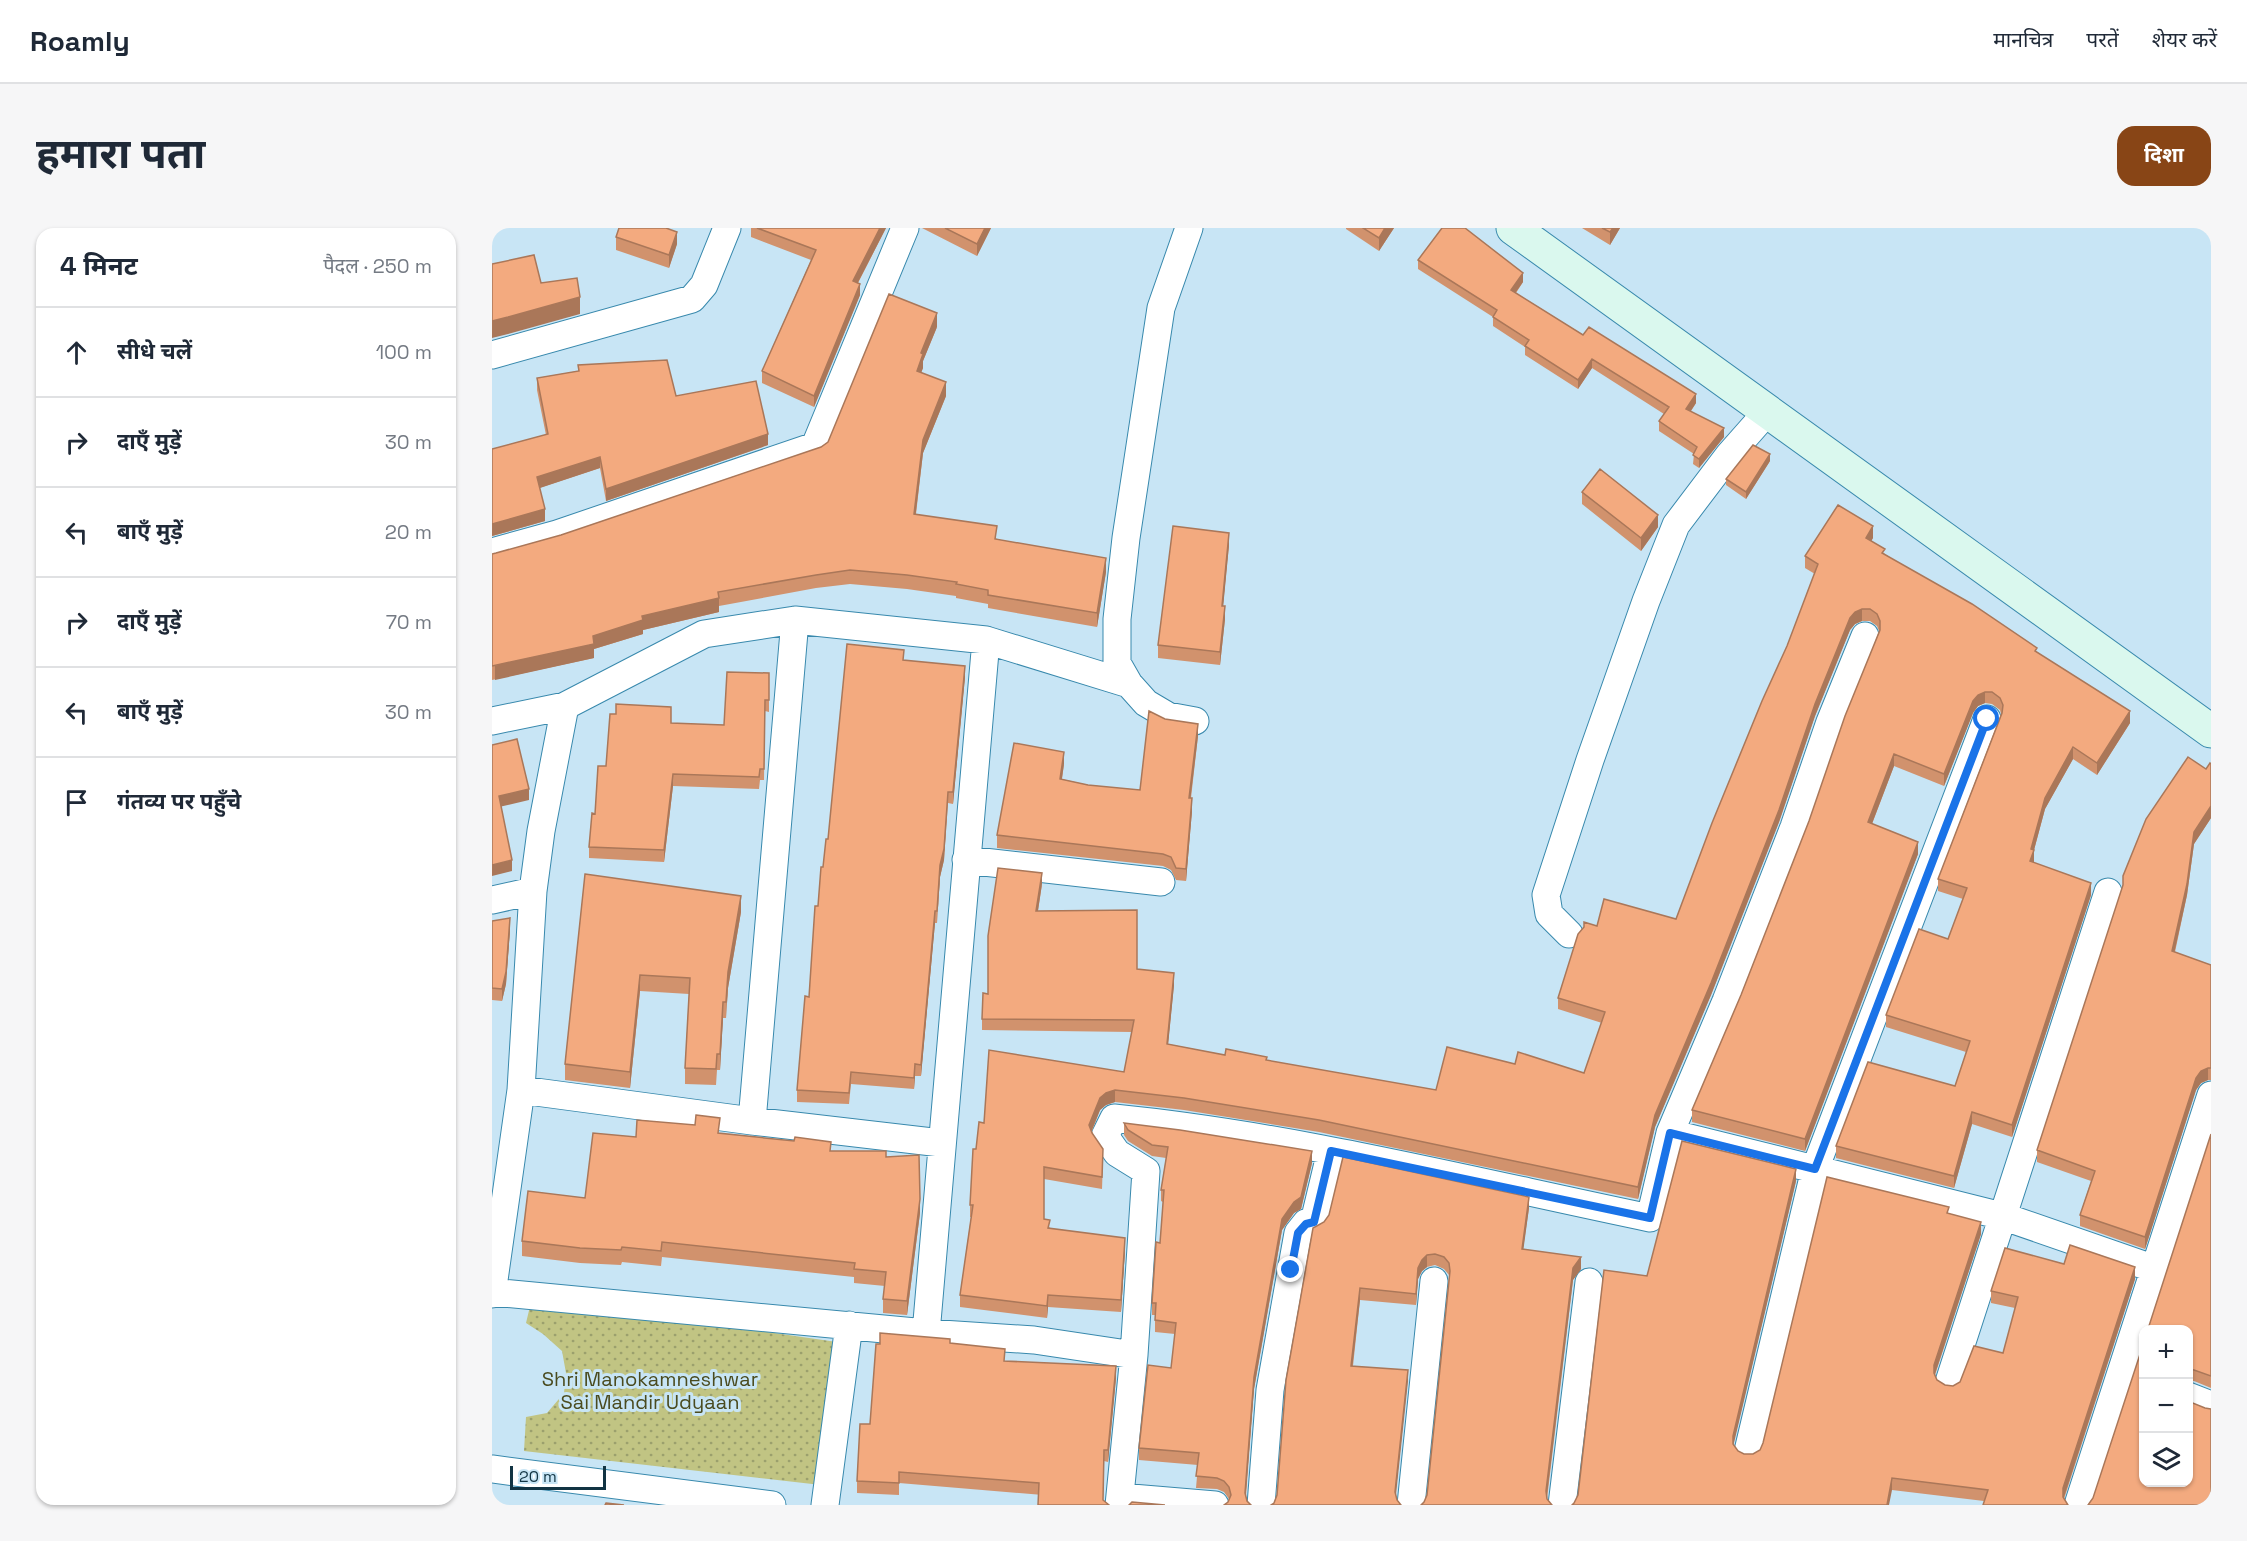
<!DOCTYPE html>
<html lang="hi">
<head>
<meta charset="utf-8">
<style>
  body { margin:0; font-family:"Space Grotesk","Noto Sans Devanagari",sans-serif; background:#f6f6f7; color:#1f2937 }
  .controls { position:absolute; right:18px; bottom:18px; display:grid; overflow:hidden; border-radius:12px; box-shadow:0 2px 4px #0004 }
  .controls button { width:54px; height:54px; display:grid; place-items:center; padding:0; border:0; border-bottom:2px solid #e0e1e3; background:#fff; color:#1f2937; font:30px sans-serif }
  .scale { position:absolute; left:18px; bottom:15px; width:96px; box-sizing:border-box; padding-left:6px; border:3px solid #123443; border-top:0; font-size:16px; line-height:21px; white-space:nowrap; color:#123443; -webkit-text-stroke:4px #c8e5f5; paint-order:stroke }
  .stop { position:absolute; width:18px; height:18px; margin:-14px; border:4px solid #1a73e8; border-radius:50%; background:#fff }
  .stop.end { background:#1a73e8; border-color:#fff; box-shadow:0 2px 6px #0008 }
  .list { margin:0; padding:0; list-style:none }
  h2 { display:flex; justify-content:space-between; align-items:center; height:78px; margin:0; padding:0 24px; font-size:26px }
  h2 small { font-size:20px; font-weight:400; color:#747a83 }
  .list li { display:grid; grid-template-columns:39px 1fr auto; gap:18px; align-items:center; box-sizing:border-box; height:90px; padding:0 24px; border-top:2px solid #e0e1e3 }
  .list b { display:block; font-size:22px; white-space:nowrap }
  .list em { font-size:20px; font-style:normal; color:#747a83 }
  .icon { flex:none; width:33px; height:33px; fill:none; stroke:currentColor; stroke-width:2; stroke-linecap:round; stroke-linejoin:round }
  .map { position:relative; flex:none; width:1719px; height:1277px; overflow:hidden; border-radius:18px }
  header { display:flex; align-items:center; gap:36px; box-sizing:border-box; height:84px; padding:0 30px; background:#fff; border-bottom:2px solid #e0e1e3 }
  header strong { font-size:28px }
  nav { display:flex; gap:33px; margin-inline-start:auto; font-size:21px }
  .intro { display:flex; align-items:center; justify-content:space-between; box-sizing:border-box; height:144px; padding:0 36px }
  h1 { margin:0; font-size:42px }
  .button { padding:15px 27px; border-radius:18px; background:#884516; color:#fff; font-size:21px; font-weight:700 }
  main { display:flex; gap:36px; padding:0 36px }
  aside { flex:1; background:#fff; border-radius:18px; box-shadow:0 2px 4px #0004 }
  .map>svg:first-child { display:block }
</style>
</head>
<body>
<header>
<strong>Roamly</strong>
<nav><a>मानचित्र</a><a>परतें</a><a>शेयर करें</a></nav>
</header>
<div class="intro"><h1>हमारा पता</h1><a class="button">दिशा</a></div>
<main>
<aside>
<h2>4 मिनट<small>पैदल · 250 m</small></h2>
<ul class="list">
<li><svg class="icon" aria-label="ahead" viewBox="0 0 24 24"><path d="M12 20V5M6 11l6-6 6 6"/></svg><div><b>सीधे चलें</b></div><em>100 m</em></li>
<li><svg class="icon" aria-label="right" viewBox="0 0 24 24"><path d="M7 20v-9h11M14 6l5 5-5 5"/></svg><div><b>दाएँ मुड़ें</b></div><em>30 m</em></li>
<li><svg class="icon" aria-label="left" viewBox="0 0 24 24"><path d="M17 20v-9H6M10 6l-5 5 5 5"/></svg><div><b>बाएँ मुड़ें</b></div><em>20 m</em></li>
<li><svg class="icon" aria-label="right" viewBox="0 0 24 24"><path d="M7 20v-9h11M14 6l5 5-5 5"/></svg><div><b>दाएँ मुड़ें</b></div><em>70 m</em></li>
<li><svg class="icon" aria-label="left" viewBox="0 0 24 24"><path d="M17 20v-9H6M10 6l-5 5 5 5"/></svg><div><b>बाएँ मुड़ें</b></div><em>30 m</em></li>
<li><svg class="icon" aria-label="arrive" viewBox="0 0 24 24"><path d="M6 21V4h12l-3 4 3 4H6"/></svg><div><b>गंतव्य पर पहुँचे</b></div></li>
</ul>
</aside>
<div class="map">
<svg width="1719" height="1277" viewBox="0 0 1719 1277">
  <defs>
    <pattern id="park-dots" width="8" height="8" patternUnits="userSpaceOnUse" patternTransform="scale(1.5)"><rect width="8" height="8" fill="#c1c483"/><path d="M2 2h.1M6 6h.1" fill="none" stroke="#9ba06d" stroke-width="1.8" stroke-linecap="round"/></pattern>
  </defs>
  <rect width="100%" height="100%" fill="#c8e5f5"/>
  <path fill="url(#park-dots)" d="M40,1070L345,1114L329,1257L32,1223L34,1189L55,1185L72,1165L74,1145L70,1123L51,1106L34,1095Z"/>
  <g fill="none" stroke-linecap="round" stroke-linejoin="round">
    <defs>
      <path id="street" d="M697,0L669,80L634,310L625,391V435L637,456L654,475L676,488L703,493
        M0,127L200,71L212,57L235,0
        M0,324L65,306L323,218L413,0
        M0,493L73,478
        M474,632L669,654
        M0,672L41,663
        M1077,706L1057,686L1054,667L1098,532L1154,373L1184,297L1237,227L1275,184
        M29,862L260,893L449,915
        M260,893L303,392
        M1178,905L1510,988L1663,1041
        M0,1064L434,1105L542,1112L642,1127
        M0,1066L29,862L41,663L49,603L73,478L212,406L303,392L494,412L637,456
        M434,1105L494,412
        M1457,1154L1616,664
        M1696,1168L1719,1177
        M1256,1223L1323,941L1495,491
        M0,1241L280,1277
        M628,1269L723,1277
        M333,1277L357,1097
        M627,1277L642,1127L654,943L625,925L613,908L622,890C803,908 980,953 1158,990L1178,905L1234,773L1302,599L1338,494L1373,408
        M769,1277L778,1162L806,1005L814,995L822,994L839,923
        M919,1277L942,1053
        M1070,1277L1097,1054
        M1586,1277L1719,867"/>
      <path id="secondary" d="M1021,0L1719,503"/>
    </defs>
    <use href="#street" stroke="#3889ad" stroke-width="29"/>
    <use href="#secondary" stroke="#3889ad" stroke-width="35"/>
    <use href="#street" stroke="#fff" stroke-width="27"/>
    <use href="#secondary" stroke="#daf8ee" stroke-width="33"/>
  </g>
  <path fill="#d1926d" d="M259,0H394L366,55L368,67L322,179L270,155V143L319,32L259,9Z
    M430,0H499L485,28Z
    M854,0H902L887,23L854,1Z
    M1090,0H1128L1118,17Z
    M124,9L185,16L177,40L124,22Z
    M926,32L1031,54L1024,65L1091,107L1204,175L1199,183L1232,209L1207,240L1201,236L1202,226L1167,203V193L1172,186L1100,140L1086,161L1033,127V119L1001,98V89L926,41Z
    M445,99L431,133V140L429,144L454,168L431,225L424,286L614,344L605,399L496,380V376L464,370V368L415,361L358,356L324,360L227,378V384L151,402V406L102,421V430L0,452V326L4,325L69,307L329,219L336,214Z
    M86,137L184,168L276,217L114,273L108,240L47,260L53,293L0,308V221L54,207L45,162V150L86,143Z
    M1278,233L1254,271L1234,257V251Z
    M1090,264L1166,299L1149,323L1090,276Z
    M1381,310L1379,313L1393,326L1545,424L1638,495L1605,547L1581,531L1553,581L1542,622V635L1599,667L1520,909L1480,896L1462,960L1344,930V918L1463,858L1474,824L1394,799V787L1456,711L1471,671L1446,663V651L1509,486L1508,482L1500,476L1493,475L1486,478L1481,485L1452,558L1402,538L1380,596L1426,626L1313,923L1200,894V882L1249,767L1317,593L1387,403L1385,398L1378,393H1370L1363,396L1358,402L1323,488L1287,594L1219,767L1163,899L1146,971L827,904L692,882L623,874L614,877L608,882L600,903L611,933L610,961L552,951V991L558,1000L633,1022L629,1084L556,1079L555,1090L468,1079V1067L479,989H478V977L484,921L492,895L632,844L640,804L490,802V791L496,766L550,656L546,683L645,741L682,757L676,816L733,827L775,833L944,862L1023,836L1092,845L1110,795L1066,781V770L1105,698L1184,691L1295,418L1323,346L1313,340V328Z
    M737,317L731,378L733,391L728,437L666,430V417Z
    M412,432L473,449L461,576L456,575L452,632L448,649L445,695H443L429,848H423L422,861L359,856L357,876L305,874V862L317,769L326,678L336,611Z
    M277,445V484L273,483L272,552H268L267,561L181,558L172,634L97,630V619L114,538L179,495L232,497Z
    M706,508L699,570L700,583L694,653L684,652L679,642L671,638L505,620V607L572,536L570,551L596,557L648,562Z
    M1719,536V590L1702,616L1695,667L1683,724L1719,737V852H1716L1709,855L1704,862L1653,1021L1588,998V987L1599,953L1545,934V922L1714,541Z
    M93,646L249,684L236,760L234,790H231L228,842H225L224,857L193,856V840L197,766L148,763L138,860L73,852V836Z
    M0,693L18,702L14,756L10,773L0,772Z
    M632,895L820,935L809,981L802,985L790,1002L762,1161L754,1268L755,1273L736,1274L737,1271L732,1264L725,1261L704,1260L706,1237L647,1232V1220L679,1140L683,1106L663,1104V1087H660V1075L668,1015L671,974L669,973V962L674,930L660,928L636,913L632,907Z
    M228,905L339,923L394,929L428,985L415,1087L391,1085V1071L393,1058L362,1055V1049L170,1029L169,1038L130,1034L129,1037L88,1035L30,1028V1013L93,970L144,909Z
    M1719,906V1160L1702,1153H1696V1101Z
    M1304,953L1241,1217L1246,1223L1252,1226H1261L1268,1222L1457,985L1489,1006L1443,1147L1445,1152L1453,1157L1461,1158L1468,1154L1511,1125L1523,1080L1499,1075V1063L1572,1036L1643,1051L1572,1271L1575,1276L1492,1273L1400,1262L1082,1275L1086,1267L1155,1048Z
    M1037,980L1031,1021L1089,1041L1081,1052L1055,1271L932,1274L935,1267L957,1050V1047L952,1041L943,1037L935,1039L930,1043L926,1051L924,1077L868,1072L861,1138L916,1153L782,1275L785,1267L821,1000Z
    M458,1115L513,1134L624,1150L616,1234L612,1233L611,1272L407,1255V1267L365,1265V1253L378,1196Z"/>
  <path fill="#aa7759" d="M388,0H394L361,64V53Z
    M493,0H499L485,28V16Z
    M893,0H902L887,23V10Z
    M1121,0H1128L1118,17V4Z
    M185,4V16L177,40V27Z
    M1031,45V54L1019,71V62Z
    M368,56V67L322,179V168Z
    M88,69V86L16,106L0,110V93Z
    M445,85V99L431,133V140L425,156V143L429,125Z
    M1100,131V140L1086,161V152Z
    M454,154V168L431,225L422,300V286L431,212Z
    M1204,166V175L1194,190V181Z
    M1232,200V209L1207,240V231Z
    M276,206V217L114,273V261Z
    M1278,226V233L1254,271V264Z
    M108,229V240L45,261V249Z
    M53,281V293L0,308V296Z
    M1166,287V299L1149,323V310Z
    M1381,298V310L1374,322V310Z
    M737,305V317L730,391V378Z
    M614,330V344L605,399V385Z
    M227,370V384L151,402V406L102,421V430L3,452V438L101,408L150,388Z
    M733,378V391L728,437V424Z
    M1370,381V393L1363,396L1358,402L1323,488L1287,594L1219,767L1163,899L1146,971V959L1163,887L1323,476L1358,390L1363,384Z
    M473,438V449L461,576V564Z
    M1493,464V475L1486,478L1481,485L1452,558V546L1481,473L1486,467Z
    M1638,483V495L1605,547V535Z
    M706,496V508L697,582V570Z
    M1581,519V531L1553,581L1542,622V634L1538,645L1539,621L1553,570Z
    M572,524V536L568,563V551Z
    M1402,526V538L1376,606V594Z
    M181,546V558L172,634V622Z
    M37,561V572L7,579V568Z
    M456,564L452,632L448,649L445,695L448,637Z
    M700,570V583L694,653V641Z
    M1719,578V590L1702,616L1695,667L1680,735V723L1702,604Z
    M1426,614V626L1313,923V911Z
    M20,632V643L0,648V637Z
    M550,645V656L544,695V683Z
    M1599,655V667L1520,909V897Z
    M249,668V684L236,760L234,790L236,744Z
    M443,683V695L429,848V837Z
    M18,690V702L14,756L10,773V761Z
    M682,745V757L675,828V816Z
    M148,747V763L138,860V844Z
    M231,774V790L228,842V826Z
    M423,836V848L422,861V850Z
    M1716,840V852L1709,855L1704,862L1653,1021V1009L1704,850L1709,843Z
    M623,862V874L614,877L608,882L597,909V897L608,870L614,865Z
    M1480,884V896L1462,960V948Z
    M820,923V935L809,981L802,985L790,1002L762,1161L753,1276V1265L762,1149L790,991Z
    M1304,941V953L1241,1219V1208Z
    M1037,969V980L1030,1032V1021Z
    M428,971V985L415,1087V1073Z
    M1489,994V1006L1442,1149V1157V1137Z
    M633,1010V1022L629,1084V1072Z
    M935,1027V1039L930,1043L926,1051L924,1077V1066L926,1040L930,1032Z
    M1089,1029V1041L1081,1052L1054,1275V1263L1081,1040Z
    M1643,1039V1051L1571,1272V1260Z
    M868,1060V1072L859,1150V1138Z
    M556,1067V1079L555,1090V1078Z
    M624,1138V1150L616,1234V1222Z
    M916,1142V1153L903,1276V1264Z
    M1400,1250V1262L1397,1277H1395Z"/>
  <path fill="#f3aa7f" stroke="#aa7759" stroke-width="1.5" d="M127,0H174L185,4L177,27L124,9Z
    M265,0H388L361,53L368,56L322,168L270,143L324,22Z
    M453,0H493L485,16Z
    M871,0H893L887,10Z
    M950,0H973L1031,45L1019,62L1091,107L1097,99L1204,166L1194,181L1232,200L1207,231L1201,227L1205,219L1167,193L1177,179L1100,131L1086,152L1033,118L1037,112L1001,89L1005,82L926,32Z
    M1110,0H1121L1118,4Z
    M42,27L49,55L85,50L88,69L16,89L0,93V36Z
    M397,66L445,85L429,125L431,126L425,143L454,154L431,212L422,286L505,298L503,311L614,330L605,385L496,367V362L464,356L465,354L415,347L358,342L324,347L226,364L227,370L150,388L151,392L101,408L102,416L0,438V326L4,325L69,307L329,219L336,214Z
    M175,132L184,168L264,153L276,206L114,261L108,229L45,249L53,281L0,296V221L56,206L45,150L87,143L86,137Z
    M1261,217L1278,226L1254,264L1234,251Z
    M1108,241L1166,287L1149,310L1090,264Z
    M1346,277L1381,298L1374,310L1393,321L1390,325L1480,376L1545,420L1543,423L1638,483L1605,535L1581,519L1553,570L1539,621L1542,622L1538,633L1599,655L1520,897L1480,884L1462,948L1344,918L1376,834L1463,858L1478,813L1394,787L1427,701L1456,711L1475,660L1446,651L1510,485L1511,477L1508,470L1500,464H1493L1486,467L1481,473L1452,546L1402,526L1376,594L1426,614L1313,911L1200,882L1249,767L1317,593L1353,488L1388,402V393L1385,386L1378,381H1370L1363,384L1358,390L1323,476L1287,582L1219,755L1163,887L1146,959L827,892L692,870L623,862L614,865L608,870L597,897L600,905L611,921L610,949L552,939V991L558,992L556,1000L633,1010L629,1072L556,1067L555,1078L468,1067L481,977H478L481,921H484L487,894L492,895L497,822L632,844L642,792L490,791L491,765L496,766V708L506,640L550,645L544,683L645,682V741L682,745L675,816L733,827L734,821L775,829L774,832L944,862L955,819L1023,836L1026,824L1092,845L1113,784L1066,770L1086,706L1092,699V694L1105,698L1112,671L1184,691L1220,595L1270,473L1295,418L1326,336L1313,328Z
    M681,298L737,305L730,378H733L728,424L666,417Z
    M355,416L412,422L411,432L473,438L461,564H456L452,621L448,637L445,683H443L429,837L423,836L422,850L359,844L357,865L305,862L313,768L317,769L323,678H326L329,639H331L334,611H336Z
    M235,444L277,445V472H273L272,541H268L267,549L181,546L172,622L97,619L100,585L103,586L106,538H114L118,486H124V476L179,479V495L232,497Z
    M657,483L673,491L706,496L697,570H700L694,641L684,640L679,629L671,626L505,607L522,515L572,524L568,551L596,557L648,562Z
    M25,511L37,561L7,568L20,632L0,637V517Z
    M1696,529L1714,541L1718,535L1719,536V578L1702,604L1695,656L1680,723L1719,737V840H1716L1709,843L1704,850L1653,1009L1588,987L1603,943L1545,922L1631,657V648L1654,591Z
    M93,646L249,668L236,744L234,774H231L228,826H225L224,841L193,840L198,750L148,747L138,844L73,836Z
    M18,690L14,744L10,761L0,760V693Z
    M204,887L228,890L226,905L302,913L303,909L339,914L338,923H394V929L427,927L428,971L415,1073L391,1071L394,1044L362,1041L363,1035L170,1014L169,1023L130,1019L129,1022L88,1020L30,1013L36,963L93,970L101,905L144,909L145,892L203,897Z
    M632,895L688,902L820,923L809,969L802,974L790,991L762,1149L753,1265L755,1273L759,1277H732L736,1274L739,1267L737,1259L732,1253L725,1250L704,1248L707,1225L647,1220L656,1137L679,1140L684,1095L663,1092L664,1075H660L664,1014L668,1015L672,962H669L676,919L660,917L636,902Z
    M1719,906V1148L1702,1142L1696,1141V1101H1656Z
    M1190,913L1304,941L1241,1208V1216L1246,1223L1252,1226H1261L1268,1222L1271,1215L1335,949L1457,979L1455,985L1489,994L1442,1137V1145L1445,1152L1453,1157L1461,1158L1468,1154L1482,1118L1511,1125L1526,1069L1499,1063L1513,1020L1572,1036L1578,1017L1643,1039L1571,1260V1269L1576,1277H1491L1496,1262L1400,1250L1395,1277H1080L1082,1275L1086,1267L1112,1042L1155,1048Z
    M851,929L1037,969L1030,1021L1089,1029L1081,1040L1054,1263L1055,1271L1060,1277H929L932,1274L935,1267L958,1043L957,1035L952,1029L943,1026L935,1027L930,1032L926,1040L924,1066L868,1060L859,1138L916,1142L903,1264L905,1272L909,1277H779L782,1275L785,1267L794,1152L821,1000L832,994L837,987Z
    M388,1105L458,1111V1115L513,1121L512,1133L624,1138L616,1222H612L611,1272L617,1277H546L547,1255L407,1244V1255L365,1253L368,1196H378L384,1116H388Z
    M1652,1114V1254H1696V1173L1713,1180L1719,1181V1277H1596L1601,1270Z
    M640,1274L673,1277H637Z
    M114,1275L132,1277H113Z"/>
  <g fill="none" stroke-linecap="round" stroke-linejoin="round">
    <path stroke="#1a73e8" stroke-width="8" d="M799,1042L806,1005L814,996L822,994L839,923L1158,990L1178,905L1323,941L1495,491"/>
  </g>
  <g text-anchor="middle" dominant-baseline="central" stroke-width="6" stroke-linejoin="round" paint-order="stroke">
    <g font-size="20" fill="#4a4b1f" stroke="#c8e5f5">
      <text x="158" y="1151">Shri Manokamneshwar<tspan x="158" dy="23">Sai Mandir Udyaan</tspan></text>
    </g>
  </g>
</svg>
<div class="controls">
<button>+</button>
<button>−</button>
<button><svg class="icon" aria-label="layers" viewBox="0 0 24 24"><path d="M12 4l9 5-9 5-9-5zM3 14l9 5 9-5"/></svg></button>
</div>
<div class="scale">20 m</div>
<div class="stop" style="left:1495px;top:491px"></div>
<div class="stop end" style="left:799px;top:1042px"></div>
</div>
</main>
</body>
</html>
